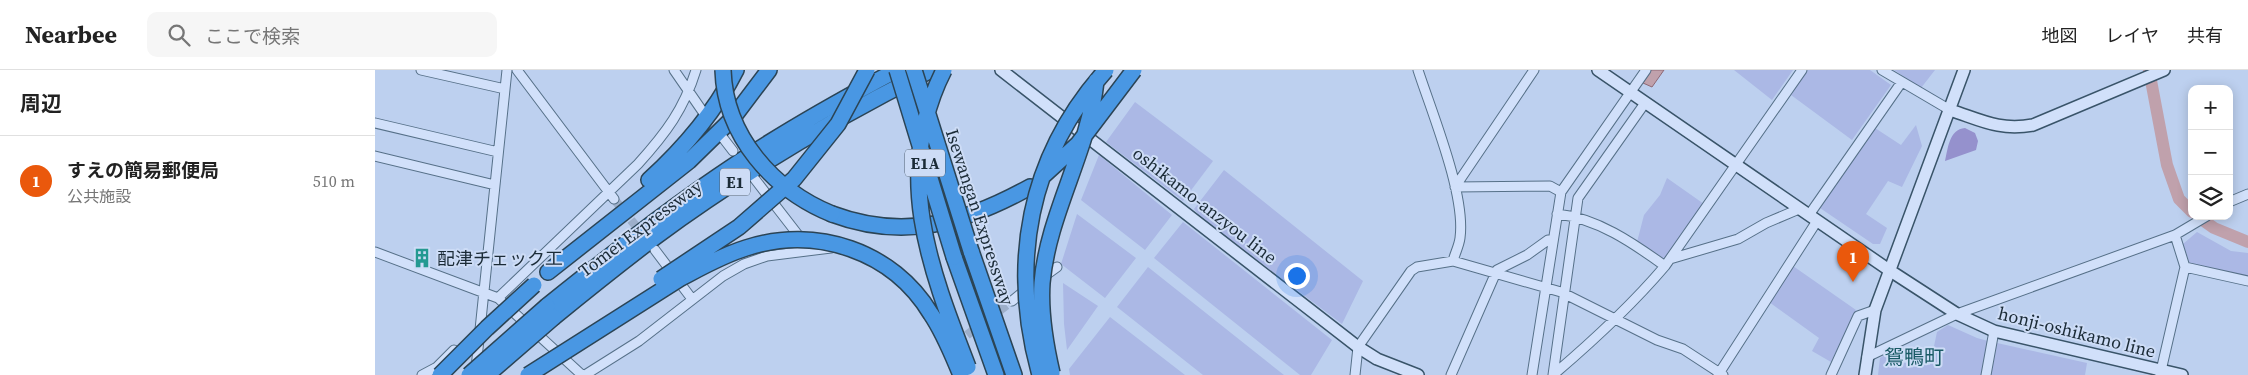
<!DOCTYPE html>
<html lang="ja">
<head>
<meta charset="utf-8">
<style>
  body { margin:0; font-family:"Source Serif 4","Noto Sans JP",serif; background:#f6f6f6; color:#222 }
  .controls { position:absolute; right:15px; top:15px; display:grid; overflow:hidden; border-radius:10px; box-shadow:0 2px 12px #0003 }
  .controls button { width:45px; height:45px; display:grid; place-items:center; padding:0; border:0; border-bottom:1px solid #e0e0e0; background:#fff; color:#222; font:25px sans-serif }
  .you { position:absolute; left:921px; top:205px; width:18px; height:18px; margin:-12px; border:4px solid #fff; border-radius:50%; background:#1a73e8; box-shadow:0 0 0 8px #1a73e833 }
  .badge { display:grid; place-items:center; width:32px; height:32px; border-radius:50%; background:#ea580c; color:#fff; font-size:16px; font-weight:700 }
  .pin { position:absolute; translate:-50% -41px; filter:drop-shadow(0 1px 2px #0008) }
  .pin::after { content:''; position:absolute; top:26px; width:18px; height:15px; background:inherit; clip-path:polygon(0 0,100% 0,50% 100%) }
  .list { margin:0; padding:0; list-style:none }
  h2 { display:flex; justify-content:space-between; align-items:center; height:65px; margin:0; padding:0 20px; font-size:21px }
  h2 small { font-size:16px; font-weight:400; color:#767676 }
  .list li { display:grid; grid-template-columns:32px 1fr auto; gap:15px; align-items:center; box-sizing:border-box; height:90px; padding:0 20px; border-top:1px solid #e0e0e0 }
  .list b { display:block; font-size:19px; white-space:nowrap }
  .list p { margin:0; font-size:16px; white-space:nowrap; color:#767676 }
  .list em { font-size:16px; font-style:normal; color:#767676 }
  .icon { flex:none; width:28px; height:28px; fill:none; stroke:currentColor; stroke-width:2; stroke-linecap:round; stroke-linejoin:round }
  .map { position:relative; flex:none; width:1873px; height:305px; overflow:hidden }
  header { display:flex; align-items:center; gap:30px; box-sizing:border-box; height:70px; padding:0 25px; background:#fff; border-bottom:1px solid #e0e0e0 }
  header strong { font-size:24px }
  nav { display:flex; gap:28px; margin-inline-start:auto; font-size:18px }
  .search { width:350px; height:45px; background:#f6f6f6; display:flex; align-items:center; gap:12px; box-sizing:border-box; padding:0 18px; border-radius:10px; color:#767676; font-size:19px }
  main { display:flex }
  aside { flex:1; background:#fff }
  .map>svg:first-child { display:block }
</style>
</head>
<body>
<header>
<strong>Nearbee</strong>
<div class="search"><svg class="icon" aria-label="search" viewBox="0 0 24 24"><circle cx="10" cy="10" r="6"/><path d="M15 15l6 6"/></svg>ここで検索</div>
<nav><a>地図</a><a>レイヤ</a><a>共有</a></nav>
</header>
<main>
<aside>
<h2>周辺<small></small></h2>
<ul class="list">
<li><span class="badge">1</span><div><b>すえの簡易郵便局</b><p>公共施設</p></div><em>510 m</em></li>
</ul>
</aside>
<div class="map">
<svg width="1873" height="305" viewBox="0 0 1873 305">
  <rect width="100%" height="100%" fill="#bdd0ef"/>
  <path fill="#abb8e5" d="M1359,0H1418L1397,30Z
    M1433,0H1495L1516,15L1477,70L1416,25Z
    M1519,0H1560L1546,18Z
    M760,32L838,91L808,131L731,72Z
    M1541,55L1547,76L1527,117L1513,111L1491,144L1512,158L1505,174H1498L1445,138L1500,58L1526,75Z
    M724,85L797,145L770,180L706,130Z
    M849,100L988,211L967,254L825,147L819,139Z
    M1292,108L1329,134L1290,190L1262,172L1269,145L1285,125Z
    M702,144L761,188L730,228L686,194Z
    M808,152L957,270L936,305H925L779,188Z
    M1822,162L1856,181L1873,183V207L1815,194L1808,174Z
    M1418,196L1481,240L1456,292L1437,281L1444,268L1394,232Z
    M773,197L909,305H828L742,237Z
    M688,213L723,236L692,280L689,254Z
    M735,247L810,305H695L694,299Z
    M1573,255L1602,268L1613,271L1606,305H1503L1505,288L1518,280L1517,292L1555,295L1562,262Z
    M1622,273L1712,293L1710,305H1616Z"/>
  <path fill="#9591cd" d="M1590,58L1600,63L1603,71L1601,80L1570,91C1573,79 1574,59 1590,58Z"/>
  <path fill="#c0a1ac" stroke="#8e6874" d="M1276,0H1289L1277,17L1268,13Z"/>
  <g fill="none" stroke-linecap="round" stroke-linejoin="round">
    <path stroke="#c0a1ac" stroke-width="12" d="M1774,0L1792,95L1804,129L1817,142
      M1822,146L1839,158L1873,172"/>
    <path stroke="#9dafca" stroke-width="9" stroke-dasharray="9 4.5" stroke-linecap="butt" d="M239,129L269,166
      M592,265L637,231"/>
    <defs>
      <path id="street" d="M46,0L130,19
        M142,0L239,129
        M299,0L328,42
        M1043,0C1057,43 1091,125 1085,168C1084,176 1080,183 1078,191
        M1507,0L1575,40
        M0,53L123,82
        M348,68L358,81
        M0,86L120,115
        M379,108L427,170
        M1080,117L1159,0
        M1080,117L1175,116L1186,122
        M1854,132L1873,124
        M1182,144C1222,148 1258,173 1290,196
        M1434,145L1526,13
        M280,180L317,229
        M0,182L123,228L207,305
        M1295,189L1363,169L1391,153L1424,139
        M1810,197L1873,211
        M668,207L682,197
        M123,228L263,94C291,63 309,39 321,0
        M637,231L653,218
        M1492,287L1582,244L1800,165L1832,146
        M101,298L132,0
        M47,305L62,297L79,280
        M210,305L264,271L348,206L369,194L392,186L456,178
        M980,305L983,277L1036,201L1042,197L1078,191L1186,222L1282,270L1308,279L1348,305
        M1076,305L1122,200L1152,185L1173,170H1178
        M1157,305L1186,122L1271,0
        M1178,305C1218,271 1256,236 1290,196L1427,0
        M1178,305L1203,128L1270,33
        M1343,305L1442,151
        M1456,305L1483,246L1500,240
        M1611,305L1619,261
        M1785,305L1810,197L1800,165"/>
      <path id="secondary" d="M626,0L983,277L1002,289L1043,305
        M1223,0L1514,200L1582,244L1619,261L1807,305
        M1575,40C1606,50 1624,61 1658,55L1789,0
        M1490,305L1500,240L1589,0"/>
      <path id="highway" d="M274,110C308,79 340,42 361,0
        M457,144C529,171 590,153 655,117
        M596,181L639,305
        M579,187L621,305
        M173,202L314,91L357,49L394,0
        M172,236C227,192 283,147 342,107C399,67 460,33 522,0
        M179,247C212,220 246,193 280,167C367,103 460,48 556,0"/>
    </defs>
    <use href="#street" stroke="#567088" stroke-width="11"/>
    <use href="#secondary" stroke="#395469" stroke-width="14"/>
    <use href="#highway" stroke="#2b4455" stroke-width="18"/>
    <use href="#street" stroke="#d1e0fa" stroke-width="9"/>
    <use href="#secondary" stroke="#d1e0fa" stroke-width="11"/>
    <use href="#highway" stroke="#4997e3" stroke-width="15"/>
    <defs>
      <path id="highway-bridge" d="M348,0C350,66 398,120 457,144
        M522,0L579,187
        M539,0L596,181
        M569,0C517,102 555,199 593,297
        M669,105L703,74L759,0
        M286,209L364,157L419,109L463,54L492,0
        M677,303C670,273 665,243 667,213C673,143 714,81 721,11
        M65,305L112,258L159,215
        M94,305L172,236
        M112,305L179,247
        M153,305L306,208C327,197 348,185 371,178C441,155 518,181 556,244C569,263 577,284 586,305
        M665,305C634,194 653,87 731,0"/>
    </defs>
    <use href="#highway-bridge" stroke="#2b4455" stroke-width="18" stroke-linecap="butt"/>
    <use href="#highway-bridge" stroke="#4997e3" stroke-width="15"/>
  </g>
  <defs>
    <symbol id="building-bare" viewBox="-9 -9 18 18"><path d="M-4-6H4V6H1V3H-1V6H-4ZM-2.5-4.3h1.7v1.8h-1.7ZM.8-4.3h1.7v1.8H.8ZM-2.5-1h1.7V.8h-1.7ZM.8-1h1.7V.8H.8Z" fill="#249991" stroke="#cddcf6" stroke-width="2.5" paint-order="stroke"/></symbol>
  </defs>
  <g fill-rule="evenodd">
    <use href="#building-bare" x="33" y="174" width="28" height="28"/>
  </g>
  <g text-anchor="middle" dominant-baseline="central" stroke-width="4" stroke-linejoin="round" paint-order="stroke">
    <g fill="#cddcf6" stroke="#506070" stroke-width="1">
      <rect x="530" y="79.5" width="40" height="27" rx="4"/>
      <rect x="345" y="98.5" width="30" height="27" rx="4"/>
    </g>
    <g font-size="16" font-weight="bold" fill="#1b2b37">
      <text x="550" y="93">E1A</text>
      <text x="360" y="112">E1</text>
    </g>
    <g font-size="18" fill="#1b2b37" stroke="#cddcf6">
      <text transform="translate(830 135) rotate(38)">oshikamo-anzyou line</text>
      <text transform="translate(605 147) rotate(72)">Isewangan Expressway</text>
      <text transform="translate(265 158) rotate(-37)">Tomei Expressway</text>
      <text transform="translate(1702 262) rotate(14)">honji-oshikamo line</text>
    </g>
    <g font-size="18" fill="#1b2b37" stroke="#cddcf6" text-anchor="start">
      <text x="62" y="188">配津チェック工</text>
    </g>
    <g font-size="20" fill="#195a65" stroke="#cddcf6">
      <text x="1539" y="287">鴛鴨町</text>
    </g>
  </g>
</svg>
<div class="controls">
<button>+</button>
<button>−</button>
<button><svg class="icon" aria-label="layers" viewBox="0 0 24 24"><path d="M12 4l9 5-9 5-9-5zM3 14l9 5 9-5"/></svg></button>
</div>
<div class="you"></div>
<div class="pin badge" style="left:1478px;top:212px">1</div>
</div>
</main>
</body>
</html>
